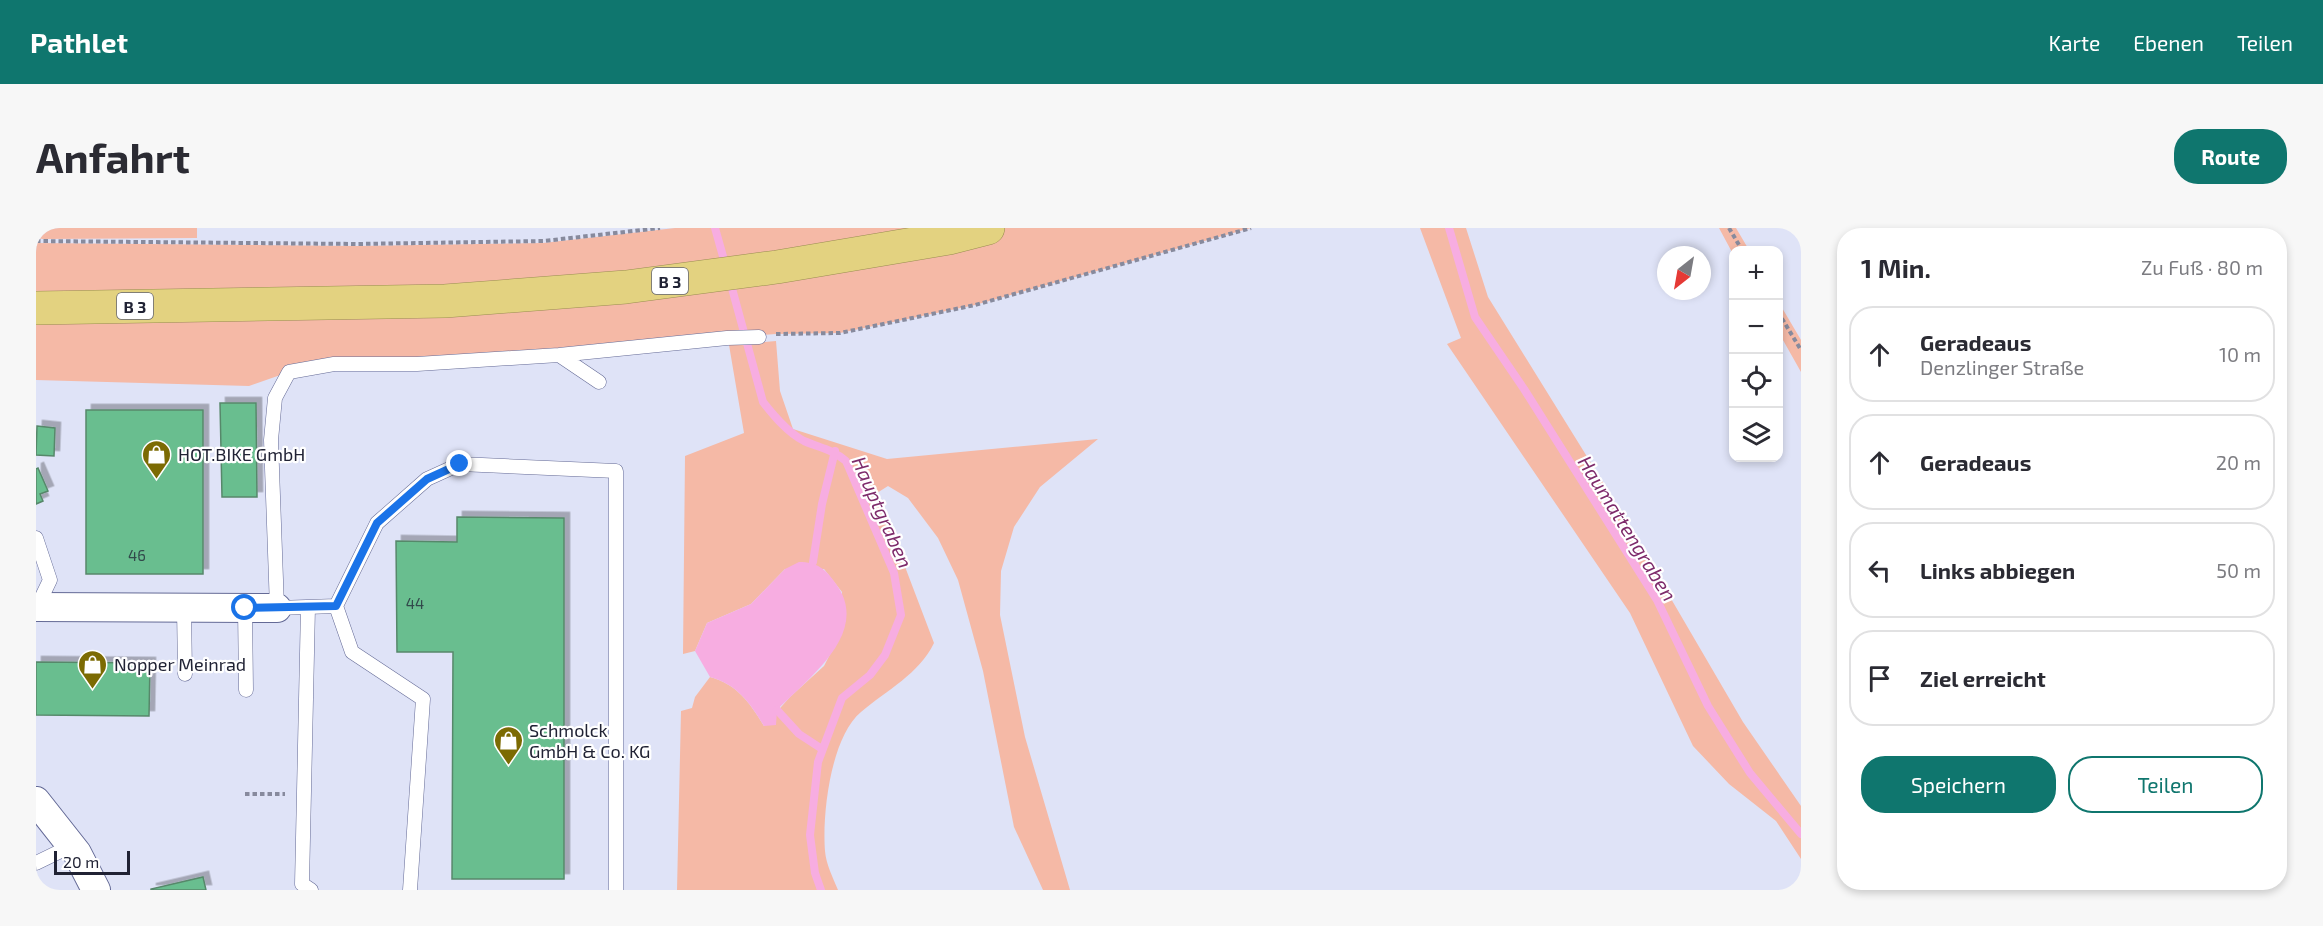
<!DOCTYPE html>
<html lang="de">
<head>
<meta charset="utf-8">
<style>
  body { margin:0; font-family:"Exo 2",sans-serif; background:#f7f7f7; color:#2b2b33 }
  .controls { position:absolute; right:18px; top:18px; display:grid; overflow:hidden; border-radius:12px; box-shadow:0 3px 9px #0003 }
  .controls button { width:54px; height:54px; display:grid; place-items:center; padding:0; border:0; border-bottom:2px solid #e1e1e2; background:#fff; color:#2b2b33; font:30px sans-serif }
  .compass { position:absolute; left:1621px; top:18px; width:54px; height:54px; border-radius:50%; background:#fff; box-shadow:0 3px 9px #0003; rotate:211deg }
  .scale { position:absolute; left:18px; bottom:15px; width:76px; box-sizing:border-box; padding-left:6px; border:3px solid #202234; border-top:0; font-size:16px; line-height:21px; white-space:nowrap; color:#202234; -webkit-text-stroke:4px #fff; paint-order:stroke }
  .stop { position:absolute; width:18px; height:18px; margin:-14px; border:4px solid #1a73e8; border-radius:50%; background:#fff }
  .stop.end { background:#1a73e8; border-color:#fff; box-shadow:0 2px 6px #0008 }
  .list { margin:0; padding:0; list-style:none }
  h2 { display:flex; justify-content:space-between; align-items:center; height:78px; margin:0; padding:0 24px; font-size:26px }
  h2 small { font-size:20px; font-weight:400; color:#7c7c81 }
  .list li { display:grid; grid-template-columns:39px 1fr auto; gap:18px; align-items:center; box-sizing:border-box; height:96px; margin:0 12px 12px; padding:0 12px; border:2px solid #e1e1e2; border-radius:24px }
  .list b { display:block; font-size:22px; white-space:nowrap }
  .list p { margin:0; font-size:20px; white-space:nowrap; color:#7c7c81 }
  .list em { font-size:20px; font-style:normal; color:#7c7c81 }
  .actions { display:flex; gap:12px; padding:18px 24px }
  .actions a { flex:1; padding:14px 0; border:2px solid #0f766e; border-radius:24px; text-align:center; font-size:21px; color:#0f766e }
  .actions .main { background:#0f766e; color:#fff }
  .icon { flex:none; width:33px; height:33px; fill:none; stroke:currentColor; stroke-width:2; stroke-linecap:round; stroke-linejoin:round }
  .map { position:relative; flex:none; width:1765px; height:662px; overflow:hidden; border-radius:24px }
  header { display:flex; align-items:center; gap:36px; box-sizing:border-box; height:84px; padding:0 30px; background:#0f766e; color:#fff }
  header strong { font-size:28px }
  nav { display:flex; gap:33px; margin-inline-start:auto; font-size:21px }
  .intro { display:flex; align-items:center; justify-content:space-between; box-sizing:border-box; height:144px; padding:0 36px }
  h1 { margin:0; font-size:42px }
  .button { padding:15px 27px; border-radius:24px; background:#0f766e; color:#fff; font-size:21px; font-weight:700 }
  main { display:flex; gap:36px; padding:0 36px }
  aside { flex:1; background:#fff; border-radius:24px; box-shadow:0 3px 9px #0003 }
  .map>svg:first-child { display:block }
</style>
</head>
<body>
<header>
<strong>Pathlet</strong>
<nav><a>Karte</a><a>Ebenen</a><a>Teilen</a></nav>
</header>
<div class="intro"><h1>Anfahrt</h1><a class="button">Route</a></div>
<main>
<div class="map">
<svg width="1765" height="662" viewBox="0 0 1765 662">
  <defs>
    <filter id="shadow"><feDropShadow dx="5.5" dy="-5.5" stdDeviation="0" flood-color="#0004"/></filter>
  </defs>
  <rect width="100%" height="100%" fill="#dfe3f7"/>
  <path fill="#f5b9a6" d="M0,0H161V10L7,11L0,10Z
    M639,0H1215L939,77L804,105L740,106L253,144L213,158L0,152V15L321,18L507,15Z
    M1384,0H1430L1452,69L1568,256L1707,494L1765,578V631L1740,593L1693,556L1657,518L1594,385L1411,116L1425,110Z
    M1683,0H1700L1713,22H1698L1697,26Z
    M1742,73L1765,112V144L1743,105Z
    M740,113L744,163L757,201L851,231L1062,211L1004,259L978,299L965,343L964,387L989,509L1034,662H1007L978,599L947,443L922,352L902,310L872,270L852,258L841,265L898,415C883,446 851,462 825,484C795,509 786,585 789,623C790,636 797,650 802,662H641L645,483L656,480L659,469L674,449C701,456 714,475 728,498L754,469L788,438L807,401L806,364L788,341H749L715,376L671,395L659,423L647,426L649,228L708,205L693,117Z"/>
  <path fill="#f7ade1" d="M763,334C781,334 790,341 800,356C836,405 771,451 741,482L740,497L728,498C714,475 701,456 674,449L659,423L671,395L715,376L749,341Z"/>
  <g fill="none" stroke-linecap="round" stroke-linejoin="round">
    <path stroke="#f7ade1" stroke-width="8" d="M679,0L690,39
      M1413,0L1439,89L1488,161L1621,372L1672,478L1714,545L1765,606
      M694,53L727,174C738,188 752,205 768,213C784,220 796,221 810,233L858,345L865,387L849,427L834,447L806,470L782,534L774,607L779,645L785,662
      M777,334L786,276L799,223
      M741,482L763,506L786,521"/>
  </g>
  <path fill="#69be8f" stroke="#57886b" stroke-width="1.5" filter="url(#shadow)" d="M184,175H220L221,269H186Z
    M50,182H167V346H50Z
    M1,198L19,200L18,228L0,227Z
    M2,240L12,263L4,266L7,273L0,276V241Z
    M421,289L528,290V651H416L417,424H361L360,313L421,314Z
    M0,434L114,435L113,488L0,487Z
    M167,649L170,662H115V661Z"/>
  <g fill="none" stroke-linecap="round" stroke-linejoin="round">
    <defs>
      <path id="service" d="M523,127L563,154
        M0,310L14,352L1,379
        M300,378L341,295L391,251L424,236L580,243V662
        M272,379L266,656L275,662
        M148,380L149,446
        M209,380L210,462
        M0,635L35,618
        M374,662L387,471L316,424L300,378L241,380L235,212L239,170L253,144L298,136H381L523,127L691,110L723,109"/>
      <path id="minor" d="M0,379L241,380
        M0,573L41,625L60,662"/>
      <path id="trunk" d="M0,80L409,73L590,59L741,39L913,10L952,0"/>
    </defs>
    <use href="#service" stroke="#646a96" stroke-width="15"/>
    <use href="#minor" stroke="#646a96" stroke-width="30"/>
    <use href="#trunk" stroke="#9a8d51" stroke-width="34"/>
    <path stroke="#878a9d" stroke-width="4" stroke-dasharray="4.5 3" stroke-linecap="butt" d="M1693,0L1706,22
      M0,13L321,16L508,13L624,0
      M1742,84L1765,122
      M740,106L804,105L939,77L1215,0
      M209,566H249"/>
    <use href="#service" stroke="#fff" stroke-width="14"/>
    <use href="#minor" stroke="#fff" stroke-width="28"/>
    <use href="#trunk" stroke="#e3d280" stroke-width="33"/>
  </g>
  <g fill="none" stroke-linecap="round" stroke-linejoin="round">
    <path stroke="#1a73e8" stroke-width="8" d="M209,380L300,378L341,295L391,251L424,236"/>
  </g>
  <defs>
    <symbol id="shop-pin" viewBox="-11 -11 22 30"><path d="M0 17L-7.5 6A9.5 9.5 0 1 1 7.5 6Z" fill="#7c6b03" stroke="#fff"/><path d="M-5-2.5h2.3a2.7 3.5 0 0 1 5.4 0H5L5.5 6h-11ZM-1.5-2.5h3a1.5 2.3 0 0 0-3 0Z" fill="#fff"/></symbol>
  </defs>
  <g fill-rule="evenodd">
    <use href="#shop-pin" x="104" y="210" width="33" height="45"/>
    <use href="#shop-pin" x="40" y="420" width="33" height="45"/>
    <use href="#shop-pin" x="456" y="496" width="33" height="45"/>
  </g>
  <g text-anchor="middle" dominant-baseline="central" stroke-width="4.5" stroke-linejoin="round" paint-order="stroke">
    <g font-size="15" fill="#32494b">
      <text x="101" y="327">46</text>
      <text x="379" y="375">44</text>
    </g>
    <g fill="#fff" stroke="#636471" stroke-width="1.5">
      <rect x="616" y="40" width="36" height="26" rx="4.5"/>
      <rect x="81" y="65" width="36" height="26" rx="4.5"/>
    </g>
    <g font-size="16" font-weight="bold" fill="#202234">
      <text x="634" y="53">B 3</text>
      <text x="99" y="78">B 3</text>
    </g>
    <g font-size="18" fill="#202234" stroke="#fff" text-anchor="start">
      <text x="142" y="226">HOT.BIKE GmbH</text>
      <text x="78" y="436">Nopper Meinrad</text>
      <text x="493" y="502">Schmolck<tspan x="493" dy="21">GmbH &amp; Co. KG</tspan></text>
    </g>
    <g font-size="20" font-style="italic" fill="#7e2b6b" stroke="#fff">
      <text transform="translate(847 284) rotate(66)">Hauptgraben</text>
      <text transform="translate(1592 300) rotate(58)">Haumattengraben</text>
    </g>
  </g>
</svg>
<div class="controls">
<button>+</button>
<button>−</button>
<button><svg class="icon" aria-label="locate" viewBox="0 0 24 24"><circle cx="12" cy="12" r="6"/><path d="M12 2v4M12 18v4M2 12h4M18 12h4"/></svg></button>
<button><svg class="icon" aria-label="layers" viewBox="0 0 24 24"><path d="M12 4l9 5-9 5-9-5zM3 14l9 5 9-5"/></svg></button>
</div>
<svg class="compass" viewBox="-18 -18 36 36"><path d="M0-13l5 13h-10z" fill="#e53935"/><path d="M0 13l5-13h-10z" fill="#7c7c81"/></svg>
<div class="scale">20 m</div>
<div class="stop" style="left:209px;top:380px"></div>
<div class="stop end" style="left:424px;top:236px"></div>
</div>
<aside>
<h2>1 Min.<small>Zu Fuß · 80 m</small></h2>
<ul class="list">
<li><svg class="icon" aria-label="ahead" viewBox="0 0 24 24"><path d="M12 20V5M6 11l6-6 6 6"/></svg><div><b>Geradeaus</b><p>Denzlinger Straße</p></div><em>10 m</em></li>
<li><svg class="icon" aria-label="ahead" viewBox="0 0 24 24"><path d="M12 20V5M6 11l6-6 6 6"/></svg><div><b>Geradeaus</b></div><em>20 m</em></li>
<li><svg class="icon" aria-label="left" viewBox="0 0 24 24"><path d="M17 20v-9H6M10 6l-5 5 5 5"/></svg><div><b>Links abbiegen</b></div><em>50 m</em></li>
<li><svg class="icon" aria-label="arrive" viewBox="0 0 24 24"><path d="M6 21V4h12l-3 4 3 4H6"/></svg><div><b>Ziel erreicht</b></div></li>
</ul>
<div class="actions"><a class="main">Speichern</a><a>Teilen</a></div>
</aside>
</main>
</body>
</html>
